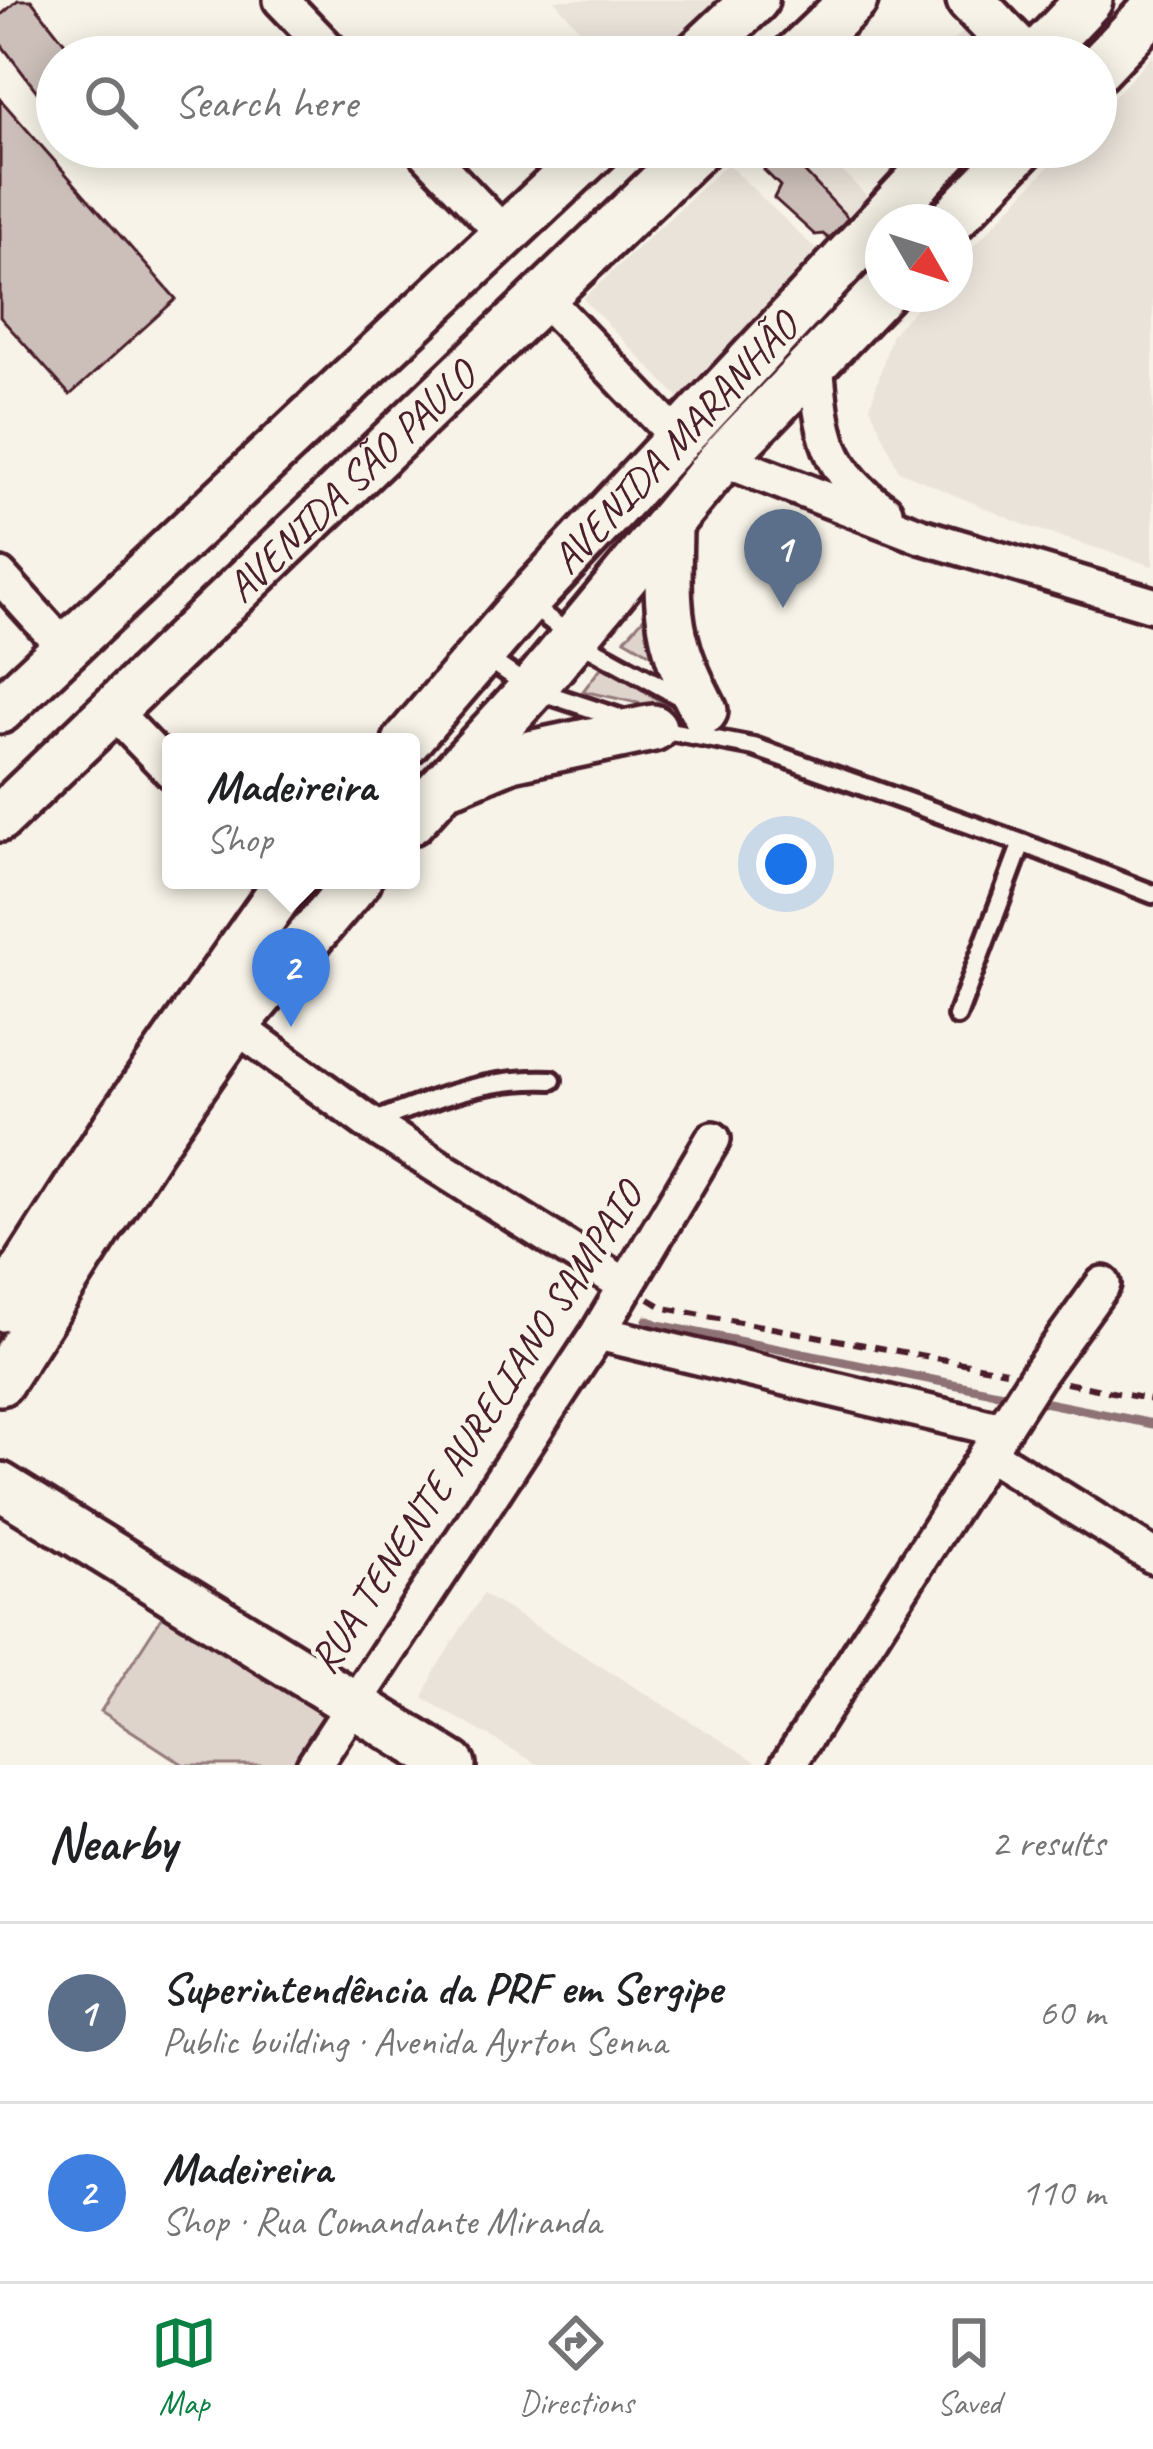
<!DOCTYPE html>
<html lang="en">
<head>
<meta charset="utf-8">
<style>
  body { margin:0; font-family:Caveat,sans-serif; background:#f6f6f6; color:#202124 }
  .compass { position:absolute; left:865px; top:204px; width:108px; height:108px; border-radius:50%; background:#fff; box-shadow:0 6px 30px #0003; rotate:129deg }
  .you { position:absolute; left:786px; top:864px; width:42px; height:42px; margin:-30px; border:9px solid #fff; border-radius:50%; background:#1a73e8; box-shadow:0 0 0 18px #1a73e833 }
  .badge { display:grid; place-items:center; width:78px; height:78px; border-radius:50%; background:#0b8043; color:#fff; font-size:39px; font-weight:700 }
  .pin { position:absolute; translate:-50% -99px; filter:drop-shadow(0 3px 6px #0008) }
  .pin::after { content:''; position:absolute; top:63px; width:42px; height:36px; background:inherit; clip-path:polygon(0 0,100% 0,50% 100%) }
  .popup { position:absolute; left:162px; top:733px; width:258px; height:156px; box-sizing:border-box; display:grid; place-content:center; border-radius:12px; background:#fff; filter:drop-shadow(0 3px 9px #0005); font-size:39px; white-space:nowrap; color:#757577 }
  .popup b { font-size:45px; color:#202124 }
  .popup::after { content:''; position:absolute; left:50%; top:100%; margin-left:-24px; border:24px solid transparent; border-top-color:#fff }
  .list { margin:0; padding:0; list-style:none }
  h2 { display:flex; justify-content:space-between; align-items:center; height:156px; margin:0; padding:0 48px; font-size:51px }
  h2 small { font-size:39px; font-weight:400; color:#757577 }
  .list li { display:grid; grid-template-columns:78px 1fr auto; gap:36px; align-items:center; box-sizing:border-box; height:180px; padding:0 48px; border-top:3px solid #e0e0e0 }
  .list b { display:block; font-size:45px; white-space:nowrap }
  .list p { margin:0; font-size:39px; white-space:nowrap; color:#757577 }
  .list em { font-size:39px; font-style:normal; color:#757577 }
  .icon { flex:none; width:66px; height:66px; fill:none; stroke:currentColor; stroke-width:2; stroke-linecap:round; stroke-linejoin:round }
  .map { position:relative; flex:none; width:1153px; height:1765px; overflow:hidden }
  .search { position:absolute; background:#fff; box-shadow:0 6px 30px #0003; left:36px; right:36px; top:36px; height:132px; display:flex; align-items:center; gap:30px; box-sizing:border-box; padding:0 42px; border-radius:66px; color:#757577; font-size:45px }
  .sheet { height:516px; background:#fff }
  nav { display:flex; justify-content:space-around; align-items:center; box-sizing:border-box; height:168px; border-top:3px solid #e0e0e0; background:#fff; font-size:33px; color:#757577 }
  nav a { display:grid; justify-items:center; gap:6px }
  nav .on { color:#0b8043 }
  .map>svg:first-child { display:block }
</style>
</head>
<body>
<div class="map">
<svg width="1153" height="1765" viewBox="0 0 1153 1765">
  <rect width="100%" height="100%" fill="#f7f3e8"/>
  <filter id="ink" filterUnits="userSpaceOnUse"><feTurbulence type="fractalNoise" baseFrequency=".00833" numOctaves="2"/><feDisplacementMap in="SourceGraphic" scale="24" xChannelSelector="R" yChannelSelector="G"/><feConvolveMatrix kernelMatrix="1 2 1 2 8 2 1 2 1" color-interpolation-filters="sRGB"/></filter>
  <g filter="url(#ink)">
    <path fill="#eae3da" d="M554,0H723L663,57H604Z
      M969,26L1001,57H937Z
      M1153,55V566L1027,526L899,471L870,407L892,334L929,294H955V266L1067,147H1096V116Z
      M781,147H818L870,199L848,218Z
      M727,164L829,262L686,405L583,299Z
      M483,1594L755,1761L752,1765H539L423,1698L435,1670Z"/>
    <path fill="#ded4cc" stroke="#947a7c" stroke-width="3" d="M669,589L691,677L625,639Z
      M603,665L675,711L583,691Z
      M165,1612L325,1715L294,1765H184L101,1711Z"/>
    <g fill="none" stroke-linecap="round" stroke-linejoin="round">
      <path stroke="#8e7275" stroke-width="9" d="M647,1320L658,1325L1153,1424"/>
    </g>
    <path fill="#ccbfb9" stroke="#4a1f2b" stroke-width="3" d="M18,0H31L76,57H57V118L0,43V16Z
      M0,99L176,299L70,395L0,317Z
      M785,151L848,218L829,239L823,234L815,235L774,198L780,186L764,170Z"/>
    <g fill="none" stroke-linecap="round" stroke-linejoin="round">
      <defs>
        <path id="lane" d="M528,603L575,639L684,699
          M484,656L532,689L629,721
          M654,728L754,747L1022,843L1153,894
          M957,1016L1022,843
          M370,1123C432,1100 484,1077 552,1080"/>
        <path id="street" d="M281,0L336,57
          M421,147L504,234
          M542,296L677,437
          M816,362C822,430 824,470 885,511
          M722,459L921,536L1153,605
          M0,576L65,648
          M113,711L171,771
          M235,1025L369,1123L625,1285
          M598,1333L1002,1430
          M989,1454L1153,1556
          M314,1765L598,1333L713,1139
          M788,1765L1036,1377L1103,1284"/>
        <g id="secondary">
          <path d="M970,0L1025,57"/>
          <path d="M694,57L755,0"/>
          <path d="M794,57L854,0"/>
          <path d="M1035,57L1089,0"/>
          <path d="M1096,70L1153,10"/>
          <path d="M950,222L1022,147"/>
          <path d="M669,523C669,565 664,608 677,649C683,671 694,691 704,711"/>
          <path d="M0,710L598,147"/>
          <path id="s1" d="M406,742L526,602L950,147"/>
          <path d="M454,782L511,758L653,728"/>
          <path id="s2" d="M0,818L699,147"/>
          <path d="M411,821L532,689L722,459L883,292"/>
          <path d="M0,1308L115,1128L289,880"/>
          <path d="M0,1382L148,1151L235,1025L358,880"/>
          <path d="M0,1486L452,1765"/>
        </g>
      </defs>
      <use href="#lane" stroke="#4a1f2b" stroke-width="26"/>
      <use href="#street" stroke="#4a1f2b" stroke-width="42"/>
      <use href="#secondary" stroke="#4a1f2b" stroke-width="54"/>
      <path stroke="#4a1f2b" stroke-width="6" stroke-dasharray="12 9" stroke-linecap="butt" d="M649,1299L664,1308L1006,1371
        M1066,1383L1153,1400"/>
      <use href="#lane" stroke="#f7f3e8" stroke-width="16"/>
      <use href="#street" stroke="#f7f3e8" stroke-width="33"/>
      <use href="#secondary" stroke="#f7f3e8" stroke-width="45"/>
    </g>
  </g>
  <g text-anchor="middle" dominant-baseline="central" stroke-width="9" stroke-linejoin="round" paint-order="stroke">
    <g font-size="42" fill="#4a1f2b" stroke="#f7f3e8">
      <text stroke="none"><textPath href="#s1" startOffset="402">AVENIDA MARANHÃO</textPath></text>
      <text stroke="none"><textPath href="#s2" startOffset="486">AVENIDA SÃO PAULO</textPath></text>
      <text transform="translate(476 1428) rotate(-57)">RUA TENENTE AURELIANO SAMPAIO</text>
    </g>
  </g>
</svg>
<svg class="compass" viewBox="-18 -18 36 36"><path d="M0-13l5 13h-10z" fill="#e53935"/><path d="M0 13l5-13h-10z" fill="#757577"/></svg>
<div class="you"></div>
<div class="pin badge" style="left:783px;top:608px;background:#5c6f8a">1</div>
<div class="pin badge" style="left:291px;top:1027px;background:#3f7fe0">2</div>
<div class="popup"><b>Madeireira</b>Shop</div>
<div class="search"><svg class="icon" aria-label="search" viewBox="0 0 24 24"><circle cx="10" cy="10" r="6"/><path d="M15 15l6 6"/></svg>Search here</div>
</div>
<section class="sheet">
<h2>Nearby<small>2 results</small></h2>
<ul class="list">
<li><span class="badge" style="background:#5c6f8a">1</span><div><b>Superintendência da PRF em Sergipe</b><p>Public building · Avenida Ayrton Senna</p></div><em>60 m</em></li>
<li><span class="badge" style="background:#3f7fe0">2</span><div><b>Madeireira</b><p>Shop · Rua Comandante Miranda</p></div><em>110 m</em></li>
</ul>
</section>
<nav>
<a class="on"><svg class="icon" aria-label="map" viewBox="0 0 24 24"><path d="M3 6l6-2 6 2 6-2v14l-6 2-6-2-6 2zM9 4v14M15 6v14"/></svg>Map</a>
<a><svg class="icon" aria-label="directions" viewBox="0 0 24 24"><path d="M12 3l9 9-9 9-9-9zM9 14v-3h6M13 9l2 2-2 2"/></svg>Directions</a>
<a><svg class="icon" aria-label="saved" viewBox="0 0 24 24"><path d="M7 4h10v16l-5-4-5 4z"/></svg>Saved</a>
</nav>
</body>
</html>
